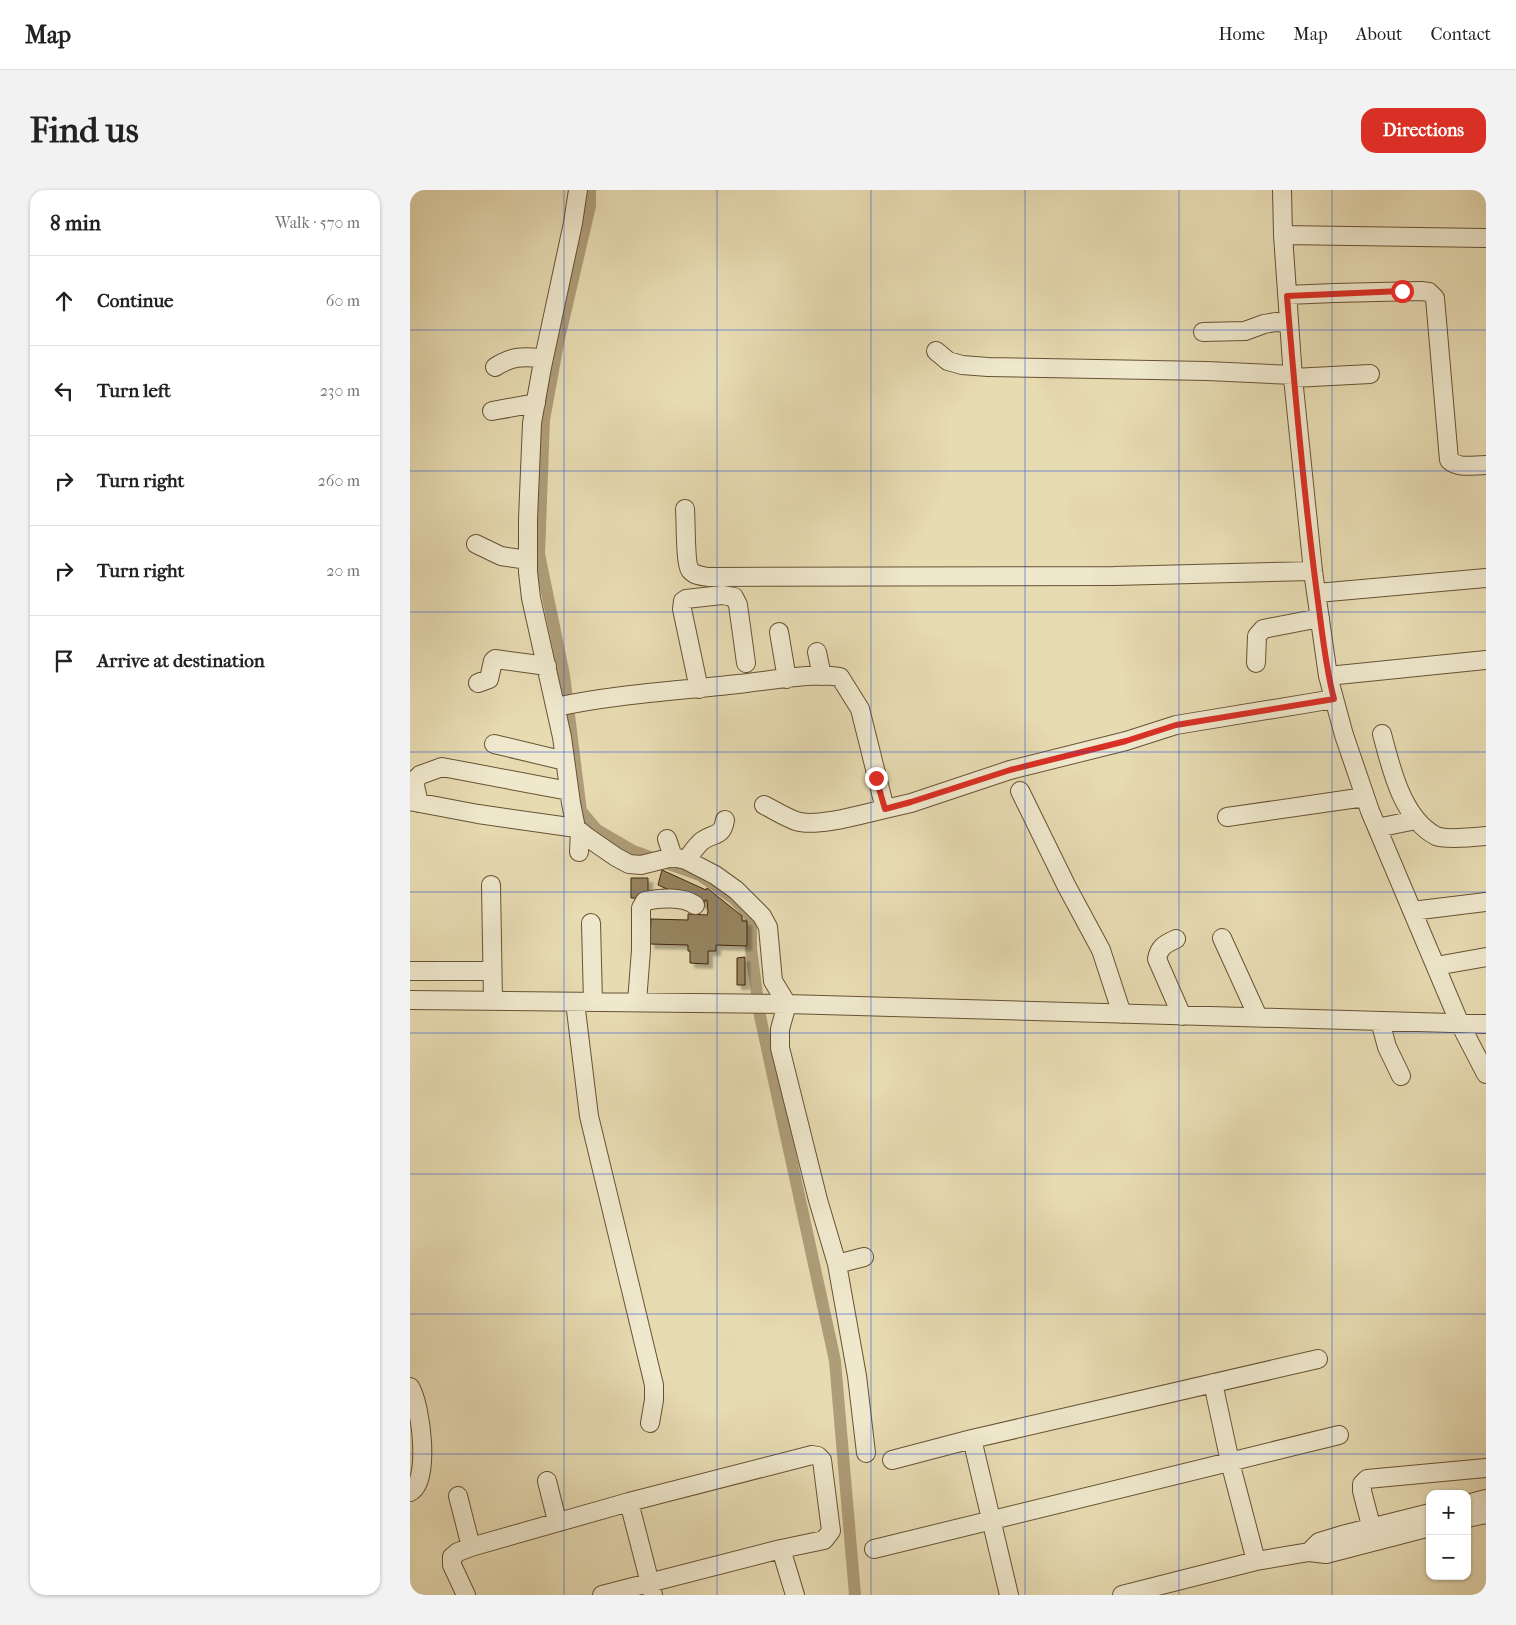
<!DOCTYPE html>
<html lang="en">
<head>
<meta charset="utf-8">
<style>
  body { margin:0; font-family:"IM FELL French Canon",serif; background:#f2f2f2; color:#222 }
  .controls { position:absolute; right:15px; bottom:15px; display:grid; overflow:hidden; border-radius:10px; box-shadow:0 1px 4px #0004 }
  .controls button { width:45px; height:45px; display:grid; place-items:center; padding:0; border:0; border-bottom:1px solid #e0e0e0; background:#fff; color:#222; font:25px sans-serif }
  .stop { position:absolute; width:15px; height:15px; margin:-11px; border:4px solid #d93025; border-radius:50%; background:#fff }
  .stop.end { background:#d93025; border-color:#fff; box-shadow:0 1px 5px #0008 }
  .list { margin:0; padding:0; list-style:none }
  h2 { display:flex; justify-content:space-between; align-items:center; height:65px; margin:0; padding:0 20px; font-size:21px }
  h2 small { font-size:16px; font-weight:400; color:#767676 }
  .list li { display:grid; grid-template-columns:32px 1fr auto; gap:15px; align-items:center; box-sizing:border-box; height:90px; padding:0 20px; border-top:1px solid #e0e0e0 }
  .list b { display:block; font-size:19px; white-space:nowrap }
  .list em { font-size:16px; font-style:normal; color:#767676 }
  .icon { flex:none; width:28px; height:28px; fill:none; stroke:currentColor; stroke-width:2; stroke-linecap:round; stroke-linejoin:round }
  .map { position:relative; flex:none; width:1076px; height:1405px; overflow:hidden; border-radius:15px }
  header { display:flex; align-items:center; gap:30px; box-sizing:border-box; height:70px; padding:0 25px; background:#fff; border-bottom:1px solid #e0e0e0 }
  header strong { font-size:24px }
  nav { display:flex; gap:28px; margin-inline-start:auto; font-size:18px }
  .intro { display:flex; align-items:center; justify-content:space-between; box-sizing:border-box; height:120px; padding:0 30px }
  h1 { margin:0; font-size:35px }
  .button { padding:12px 22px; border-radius:15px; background:#d93025; color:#fff; font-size:18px; font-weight:700 }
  main { display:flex; gap:30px; padding:0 30px }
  aside { flex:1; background:#fff; border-radius:15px; box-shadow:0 1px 4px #0004 }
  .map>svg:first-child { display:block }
</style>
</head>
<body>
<header>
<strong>Map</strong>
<nav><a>Home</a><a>Map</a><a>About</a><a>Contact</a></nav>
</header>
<div class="intro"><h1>Find us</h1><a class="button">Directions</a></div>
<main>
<aside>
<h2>8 min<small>Walk · 570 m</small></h2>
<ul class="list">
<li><svg class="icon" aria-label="ahead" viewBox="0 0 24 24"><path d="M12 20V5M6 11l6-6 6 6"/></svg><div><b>Continue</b></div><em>60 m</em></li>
<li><svg class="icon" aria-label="left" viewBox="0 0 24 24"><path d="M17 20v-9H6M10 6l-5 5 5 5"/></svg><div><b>Turn left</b></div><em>230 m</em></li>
<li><svg class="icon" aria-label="right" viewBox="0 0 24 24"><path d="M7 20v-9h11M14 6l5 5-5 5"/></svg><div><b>Turn right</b></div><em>260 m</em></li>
<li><svg class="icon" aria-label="right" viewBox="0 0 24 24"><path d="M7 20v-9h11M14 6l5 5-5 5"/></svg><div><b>Turn right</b></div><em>20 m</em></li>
<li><svg class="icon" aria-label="arrive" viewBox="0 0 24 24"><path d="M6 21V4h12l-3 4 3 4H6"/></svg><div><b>Arrive at destination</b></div></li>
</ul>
</aside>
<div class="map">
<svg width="1076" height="1405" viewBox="0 0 1076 1405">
  <defs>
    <filter id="shadow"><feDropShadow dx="4.5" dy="4.5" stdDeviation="1" flood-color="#0004"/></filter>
  </defs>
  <rect width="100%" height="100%" fill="#e7dbb2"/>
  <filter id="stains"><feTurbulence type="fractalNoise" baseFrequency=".004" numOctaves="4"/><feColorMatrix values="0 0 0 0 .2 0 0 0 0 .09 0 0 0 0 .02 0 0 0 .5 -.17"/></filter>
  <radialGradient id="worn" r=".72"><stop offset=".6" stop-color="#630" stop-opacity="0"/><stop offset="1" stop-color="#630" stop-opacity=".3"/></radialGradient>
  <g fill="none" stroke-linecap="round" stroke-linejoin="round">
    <path stroke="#ae9d79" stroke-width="12" d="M180,0V16L148,153L134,230L129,364L154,485L171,621L187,640L223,661L290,685L323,708L341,726V759L350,826L425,1171L445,1405"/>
  </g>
  <path fill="#968461" stroke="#3e2509" filter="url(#shadow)" d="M252,680L296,700L297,698L332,726V731H337V756L306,755V761H298V774L280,773V761H278V755L240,754L241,729L278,730V724L297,725L298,722L297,710H295L294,715L248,695Z
    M221,688H238V708H221Z
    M335,767V795H327V768Z"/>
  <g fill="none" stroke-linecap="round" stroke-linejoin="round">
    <defs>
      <path id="minor" d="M168,0L163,33L132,177L122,233L118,329V382L121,408L152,547L161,613L166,638L177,647L206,667L219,674L231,675L263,667L276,670L305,685L326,700L352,726L358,737L363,791L377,814L370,839V858L408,1010L427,1074L447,1186L456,1263
        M872,0L873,45L883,188L903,381L918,486L934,545L960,621L1050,834L1076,884
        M873,45L1076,48
        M877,105L924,103L1011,101L1019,102L1025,108L1039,270C1049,279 1063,275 1076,275
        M793,142L835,141L854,134L866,132L879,133
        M526,161L538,171L552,175L578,177L797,181L883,185
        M85,177C104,165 113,167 134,168
        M883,188L960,184
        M82,221L126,213
        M275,319C276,330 275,373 280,380C285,386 292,386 299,387L704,386L903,381
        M66,354L91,366L118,370
        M907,403L1076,388
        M369,442L377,489
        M407,462L412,486
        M846,473L847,446L853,439L910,428
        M918,486L1076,470
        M68,493L79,489L83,471L85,469L137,476
        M289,499L272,419L273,411L276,409L312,405L324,407L328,415L336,473
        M146,517C206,504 267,501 328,494C358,491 401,482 430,487L450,519L475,619L501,613L600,580L716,551L766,535L924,509
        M972,544C981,578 992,628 1026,646C1035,650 1066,647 1076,646
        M84,554L155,571
        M610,601L656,695L691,760L712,824
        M0,611L68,624L166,638
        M9,613L5,596L6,589L10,585L32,577L159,601
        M354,615C364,620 375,627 386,631C406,638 453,624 475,619
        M817,627L955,607
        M967,638L1006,630
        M257,649L263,667
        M169,662L170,641
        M276,670C281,664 286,656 292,651C304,642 312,648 315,630
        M81,695L83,811
        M1002,721L1076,712
        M181,733L183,812
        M812,748L848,827
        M766,749C755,754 749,757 747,769L772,826
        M1026,776L1076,767
        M0,781H82
        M0,810L377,814L1076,834
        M165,812L179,926L244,1195V1210L240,1233
        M227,812L231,760V718L235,711C249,708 273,706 285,715
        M970,831L977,857L991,886
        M427,1074L454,1067
        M803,1193L820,1272L846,1371
        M0,1197C11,1214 21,1292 0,1302
        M562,1249L599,1405
        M482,1270L562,1249L908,1169
        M137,1291L147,1331
        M48,1306L61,1357
        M219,1312L243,1405
        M1057,1314L1076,1309
        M1057,1328L1076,1324
        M965,1351L952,1301V1294L957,1289L1076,1278
        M371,1359L385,1405
        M464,1359L929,1245
        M899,1362L909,1352L932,1345L1020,1323
        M56,1405L42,1375V1367L48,1362L61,1357L219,1312L402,1265L408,1266L412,1270L421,1341L414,1350L371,1359L192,1405
        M712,1405L846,1371L899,1362L916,1364L1020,1337"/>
    </defs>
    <use href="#minor" stroke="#685233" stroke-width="20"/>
    <use href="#minor" stroke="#efe8cd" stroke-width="18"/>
  </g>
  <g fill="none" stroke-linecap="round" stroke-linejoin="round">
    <path stroke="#d93025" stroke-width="6" d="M466,588L475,619L501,612L600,580L716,551L766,535L924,509C915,475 912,440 907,404C894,305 885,205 877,106L992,101"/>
  </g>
  <path fill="none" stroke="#1d4ed8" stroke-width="1" stroke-opacity="0.55" d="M154,0V1405M307,0V1405M461,0V1405M615,0V1405M769,0V1405M922,0V1405M0,140H1076M0,281H1076M0,422H1076M0,562H1076M0,702H1076M0,843H1076M0,984H1076M0,1124H1076M0,1264H1076"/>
  <rect width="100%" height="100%" filter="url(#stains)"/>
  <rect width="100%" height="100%" fill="url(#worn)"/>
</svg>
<div class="controls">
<button>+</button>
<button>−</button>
</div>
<div class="stop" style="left:992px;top:101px"></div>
<div class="stop end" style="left:466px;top:588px"></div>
</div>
</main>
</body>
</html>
